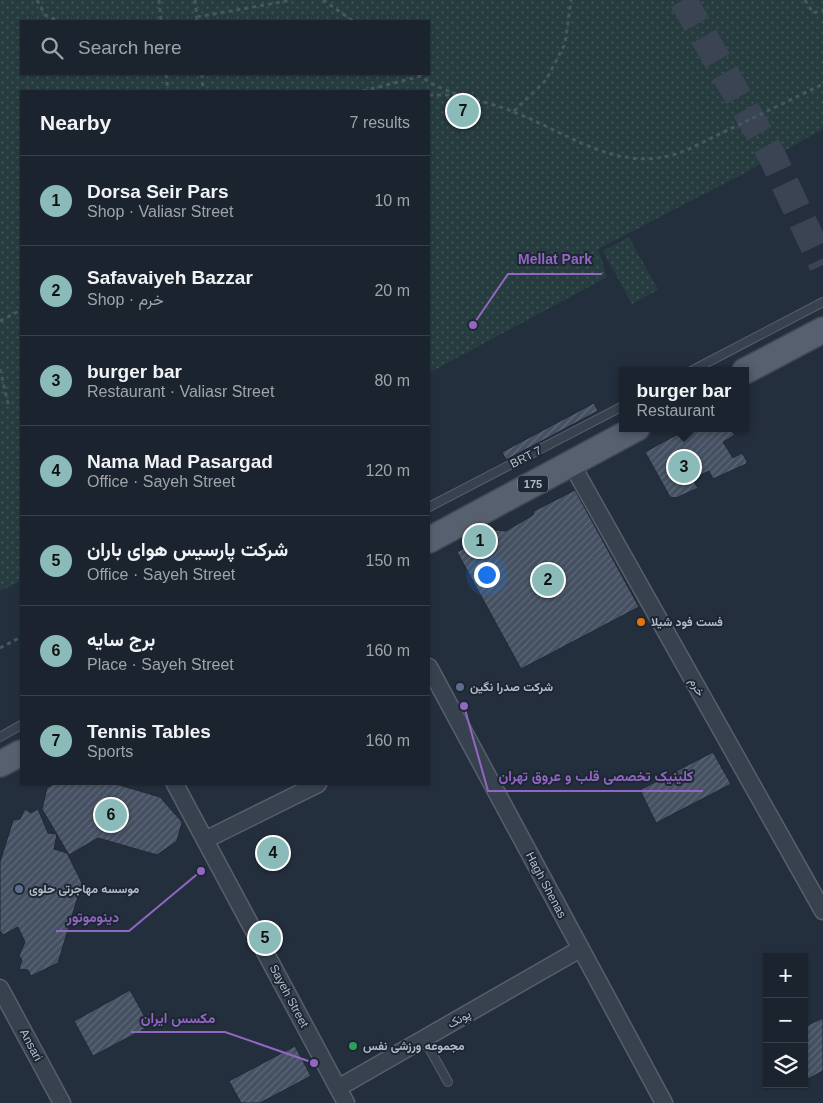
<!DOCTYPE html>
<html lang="en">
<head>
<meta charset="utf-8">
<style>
  body { margin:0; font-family:Helvetica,Vazirmatn,sans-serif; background:#242b36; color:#f1f3f6 }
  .controls { position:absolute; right:15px; bottom:15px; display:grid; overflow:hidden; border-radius:0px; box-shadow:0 1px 4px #0004 }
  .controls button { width:45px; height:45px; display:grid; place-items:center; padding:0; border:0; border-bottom:1px solid #39404a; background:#1b232e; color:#f1f3f6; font:25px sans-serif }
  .you { position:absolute; left:486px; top:574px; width:18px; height:18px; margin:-12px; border:4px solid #fff; border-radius:50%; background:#1a73e8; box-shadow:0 0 0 8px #1a73e833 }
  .badge { display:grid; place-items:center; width:32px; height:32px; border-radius:50%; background:#8bbbb9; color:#111; font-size:16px; font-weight:700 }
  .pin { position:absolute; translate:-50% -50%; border:2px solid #fff; box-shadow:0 1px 5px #0006 }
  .popup { position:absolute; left:619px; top:367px; width:130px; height:65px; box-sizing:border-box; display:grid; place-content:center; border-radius:0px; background:#1b232e; filter:drop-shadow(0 1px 4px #0005); font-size:16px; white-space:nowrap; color:#a0a4aa }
  .popup b { font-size:19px; color:#f1f3f6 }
  .popup::after { content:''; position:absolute; left:50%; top:100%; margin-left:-10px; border:10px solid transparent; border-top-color:#1b232e }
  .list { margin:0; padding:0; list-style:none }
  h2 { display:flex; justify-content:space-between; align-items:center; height:65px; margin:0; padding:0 20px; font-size:21px }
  h2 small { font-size:16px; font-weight:400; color:#a0a4aa }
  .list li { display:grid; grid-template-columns:32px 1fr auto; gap:15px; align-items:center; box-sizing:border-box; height:90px; padding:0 20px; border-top:1px solid #39404a }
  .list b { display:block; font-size:19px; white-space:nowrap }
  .list p { margin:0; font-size:16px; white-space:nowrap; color:#a0a4aa }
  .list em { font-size:16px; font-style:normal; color:#a0a4aa }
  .icon { flex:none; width:28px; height:28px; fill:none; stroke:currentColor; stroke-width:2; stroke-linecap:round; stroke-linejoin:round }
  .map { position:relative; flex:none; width:823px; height:1103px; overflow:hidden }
  .search { position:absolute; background:#1b232e; box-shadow:0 1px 4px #0004; left:20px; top:20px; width:410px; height:55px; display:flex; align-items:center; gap:12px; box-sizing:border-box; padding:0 18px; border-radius:0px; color:#a0a4aa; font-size:19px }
  .panel { position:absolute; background:#1b232e; box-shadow:0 1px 4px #0004; left:20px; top:90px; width:410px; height:695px; border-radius:0px }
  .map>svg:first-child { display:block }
</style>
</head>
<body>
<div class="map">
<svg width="823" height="1103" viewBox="0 0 823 1103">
  <defs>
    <pattern id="grass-dots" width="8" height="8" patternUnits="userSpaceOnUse" patternTransform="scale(1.25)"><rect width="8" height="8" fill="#263c3f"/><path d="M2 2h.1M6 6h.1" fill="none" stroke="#435659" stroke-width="1.8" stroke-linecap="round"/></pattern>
    <pattern id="building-hatch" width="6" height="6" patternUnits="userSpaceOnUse" patternTransform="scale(1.25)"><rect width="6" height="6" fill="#455162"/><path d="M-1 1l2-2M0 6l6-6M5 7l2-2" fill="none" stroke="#5d6877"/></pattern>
  </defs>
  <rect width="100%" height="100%" fill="#242f3e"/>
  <path fill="url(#grass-dots)" fill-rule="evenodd" d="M0,0H823V129L743,174L598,249L607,277L429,373V91H21V581L0,591ZM21,21H429V74H21Z
    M629,237L658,290L632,304L603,251Z"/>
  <path fill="url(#building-hatch)" stroke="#1f2835" d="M594,403L598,411L506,460L502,452Z
    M689,428H730L735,435L723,442L733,458L742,453L747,461L746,464L713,479L709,471L692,479L698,488L676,498L670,497L645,452Z
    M575,490L639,607L521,669L457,552L497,530L506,531L533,515L534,511Z
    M713,752L731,784L656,823L640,790Z
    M54,784H116L160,797L182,822L177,841L157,855L98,838L69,855L42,809L47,788Z
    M25,809L31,813L38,809L48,833L57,834L54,849L67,853L82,883L58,963L31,976L28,970L19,969L22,960L19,956L25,942L18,927L3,935L0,931V862L13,820L20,819Z
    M130,990L150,1026L93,1056L74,1021Z
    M823,1018V1071L804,1081V1027Z
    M295,1046L311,1076L260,1103H241L229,1081Z"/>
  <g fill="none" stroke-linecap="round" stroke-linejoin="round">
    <path stroke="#3a4453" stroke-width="28" stroke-dasharray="28 14" stroke-linecap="butt" d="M683,0L771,154L823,265"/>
    <defs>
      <path id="service" d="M691,371L823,302
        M429,507L623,406
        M0,737L21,725
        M424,1039L448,1082"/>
      <path id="minor" d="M571,463L823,911
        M429,667L664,1103
        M175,784L346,1103
        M205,840L318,784
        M0,988L62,1103
        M338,1088L580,949"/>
      <path id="primary" d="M745,371L823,330
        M429,540L637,428
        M0,764L21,753"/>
    </defs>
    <use href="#service" stroke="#565f6c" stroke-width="10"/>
    <use href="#minor" stroke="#565f6c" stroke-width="19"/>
    <use href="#primary" stroke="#414a57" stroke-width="28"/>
    <path stroke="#44595c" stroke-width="3" stroke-dasharray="4 4" stroke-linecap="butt" d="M37,0L45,15L59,21
      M159,0L161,21
      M195,0L197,21
      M323,0L353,21
      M805,0L813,13L823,10
      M197,17L292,0
      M166,74L168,91
      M202,74L203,91
      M418,74C444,96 483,99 514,112C573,135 621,177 687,150L823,84
      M363,91L421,76
      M429,95H458
      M514,111L546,80L565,44L571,0
      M0,321L21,310
      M0,369L9,408
      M0,648L21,637"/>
    <use href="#service" stroke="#38414e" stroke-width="8"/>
    <use href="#minor" stroke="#38414e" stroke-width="16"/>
    <use href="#primary" stroke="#56606e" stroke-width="25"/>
  </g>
  <circle fill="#e8710a" stroke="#1d2633" stroke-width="2" cx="641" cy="622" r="5"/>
  <g fill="#5c6f8a" stroke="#1d2633" stroke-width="2">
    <circle cx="460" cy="687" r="5"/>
    <circle cx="19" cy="889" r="5"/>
  </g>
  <circle fill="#2e9e5b" stroke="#1d2633" stroke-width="2" cx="353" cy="1046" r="5"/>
  <g text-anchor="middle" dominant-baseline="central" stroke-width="4" stroke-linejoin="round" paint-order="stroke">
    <rect fill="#1d2633" stroke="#878f9c" stroke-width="1" x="518" y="475.5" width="30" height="17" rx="4"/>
    <g font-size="11" font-weight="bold" fill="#b4bcc9">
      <text x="533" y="484">175</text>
    </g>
    <g font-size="12" fill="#b4bcc9" stroke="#1d2633">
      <text transform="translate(526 457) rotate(-27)">BRT 7</text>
      <text transform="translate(697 687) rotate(61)">خرم</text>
      <text transform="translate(546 885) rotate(62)">Hagh Shenas</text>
      <text transform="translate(289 996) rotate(62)">Sayeh Street</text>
      <text transform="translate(459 1019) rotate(-30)">پونک</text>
      <text transform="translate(31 1045) rotate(62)">Ansari</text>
    </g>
    <g font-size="12" font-weight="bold" fill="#b4bcc9" stroke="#1d2633" text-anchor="start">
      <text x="651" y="622">فست فود شیلا</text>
      <text x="470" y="687">شرکت صدرا نگین</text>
      <text x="29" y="889">موسسه مهاجرتی حلوی</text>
      <text x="363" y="1046">مجموعه ورزشی نفس</text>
    </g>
  </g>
  <path fill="none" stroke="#9266c3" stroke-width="2" d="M473 325L508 274H602M464 706L488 791H703M201 871L129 931H56M314 1063L225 1032H131"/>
  <g fill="#9266c3" stroke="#1d2633" stroke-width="2">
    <circle cx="473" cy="325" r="5"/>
    <circle cx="464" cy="706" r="5"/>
    <circle cx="201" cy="871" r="5"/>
    <circle cx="314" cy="1063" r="5"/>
  </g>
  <g font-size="14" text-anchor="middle" font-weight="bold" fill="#9266c3" stroke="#1d2633" stroke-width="4" stroke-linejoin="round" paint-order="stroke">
    <text x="555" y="264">Mellat Park</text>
    <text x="596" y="781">کلینیک تخصصی قلب و عروق تهران</text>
    <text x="93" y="922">دینوموتور</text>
    <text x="178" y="1023">مکسس ایران</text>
  </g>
</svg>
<div class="controls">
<button>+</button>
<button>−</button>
<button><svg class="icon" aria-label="layers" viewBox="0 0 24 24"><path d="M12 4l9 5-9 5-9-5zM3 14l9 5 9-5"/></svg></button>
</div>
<div class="you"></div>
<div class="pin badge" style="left:480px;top:541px">1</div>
<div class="pin badge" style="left:548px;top:580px">2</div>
<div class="pin badge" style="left:684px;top:467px">3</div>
<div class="popup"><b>burger bar</b>Restaurant</div>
<div class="pin badge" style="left:273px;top:853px">4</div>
<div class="pin badge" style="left:265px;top:938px">5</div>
<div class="pin badge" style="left:111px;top:815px">6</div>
<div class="pin badge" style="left:463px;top:111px">7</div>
<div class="search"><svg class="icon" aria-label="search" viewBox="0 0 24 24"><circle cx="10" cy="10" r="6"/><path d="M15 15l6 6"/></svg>Search here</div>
<section class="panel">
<h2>Nearby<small>7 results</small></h2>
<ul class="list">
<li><span class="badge">1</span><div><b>Dorsa Seir Pars</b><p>Shop · Valiasr Street</p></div><em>10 m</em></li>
<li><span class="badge">2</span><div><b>Safavaiyeh Bazzar</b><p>Shop · خرم</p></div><em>20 m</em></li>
<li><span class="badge">3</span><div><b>burger bar</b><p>Restaurant · Valiasr Street</p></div><em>80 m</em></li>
<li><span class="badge">4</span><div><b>Nama Mad Pasargad</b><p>Office · Sayeh Street</p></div><em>120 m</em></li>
<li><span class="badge">5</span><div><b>شرکت پارسیس هوای باران</b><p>Office · Sayeh Street</p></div><em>150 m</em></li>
<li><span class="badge">6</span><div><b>برج سایه</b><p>Place · Sayeh Street</p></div><em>160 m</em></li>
<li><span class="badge">7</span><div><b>Tennis Tables</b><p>Sports</p></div><em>160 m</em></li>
</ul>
</section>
</div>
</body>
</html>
